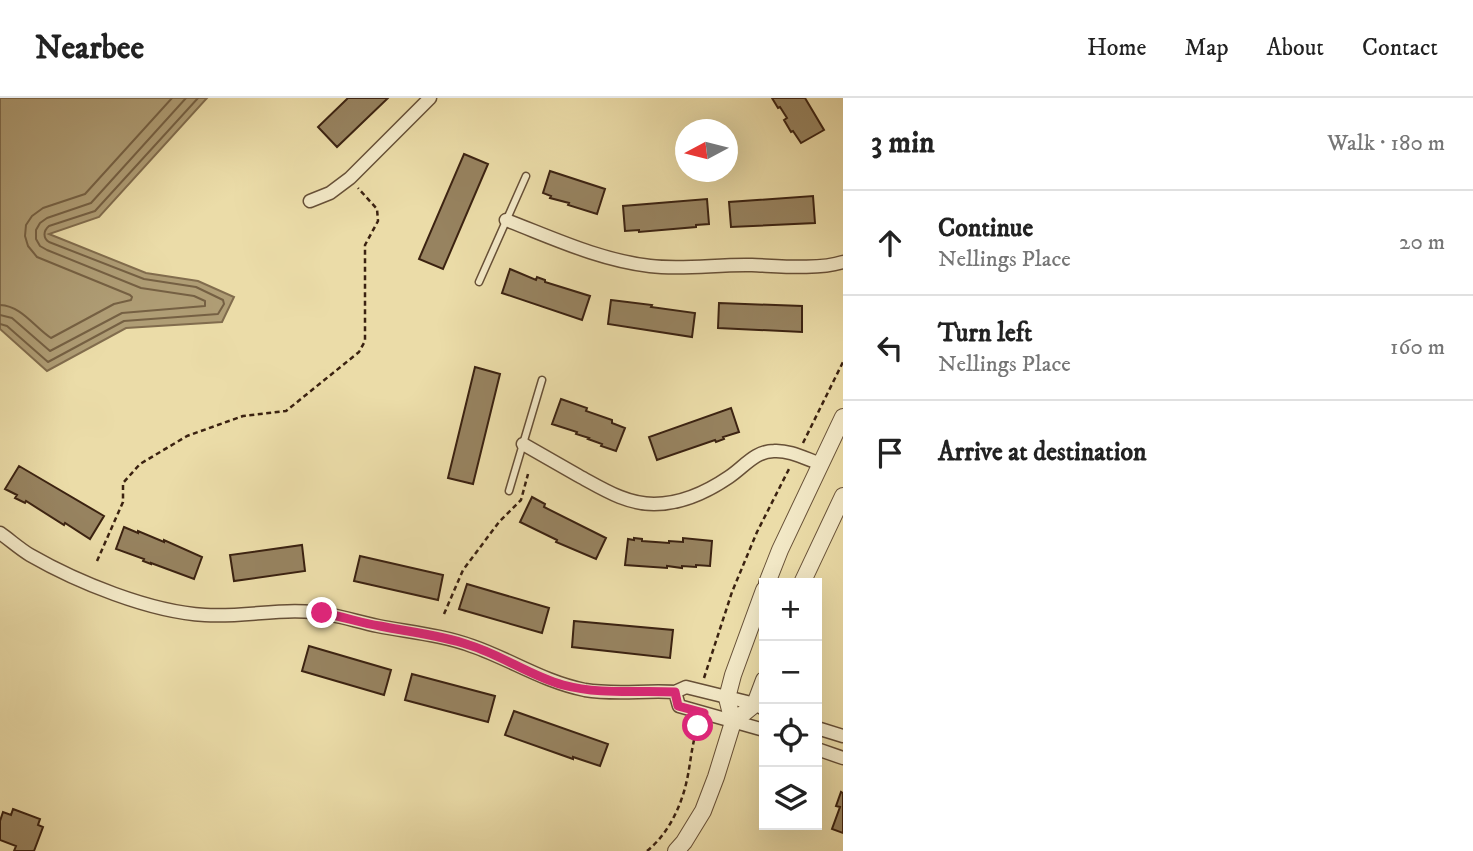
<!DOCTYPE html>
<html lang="en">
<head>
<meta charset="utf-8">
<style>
  body { margin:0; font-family:"IM FELL DW Pica",serif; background:#f6f6f6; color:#222 }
  .controls { position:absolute; right:21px; bottom:21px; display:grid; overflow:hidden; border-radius:0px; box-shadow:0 7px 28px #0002 }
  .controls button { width:63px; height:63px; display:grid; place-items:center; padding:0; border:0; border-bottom:2px solid #e0e0e0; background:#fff; color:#222; font:35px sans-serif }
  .compass { position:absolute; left:675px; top:21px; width:63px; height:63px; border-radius:50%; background:#fff; box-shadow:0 7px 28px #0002; rotate:263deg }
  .stop { position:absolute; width:21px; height:21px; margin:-16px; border:5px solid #db2777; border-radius:50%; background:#fff }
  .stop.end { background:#db2777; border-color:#fff; box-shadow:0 2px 7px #0008 }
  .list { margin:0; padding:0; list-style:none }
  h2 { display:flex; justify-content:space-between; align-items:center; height:91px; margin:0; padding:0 28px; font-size:30px }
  h2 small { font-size:23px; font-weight:400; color:#767676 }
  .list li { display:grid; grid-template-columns:46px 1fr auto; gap:21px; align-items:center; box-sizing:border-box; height:105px; padding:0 28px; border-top:2px solid #e0e0e0 }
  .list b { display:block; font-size:26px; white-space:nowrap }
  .list p { margin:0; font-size:23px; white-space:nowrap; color:#767676 }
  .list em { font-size:23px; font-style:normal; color:#767676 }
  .icon { flex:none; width:38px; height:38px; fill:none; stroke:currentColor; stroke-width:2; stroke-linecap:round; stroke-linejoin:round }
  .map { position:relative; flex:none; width:843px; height:753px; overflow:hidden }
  header { display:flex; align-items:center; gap:42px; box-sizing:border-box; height:98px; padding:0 35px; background:#fff; border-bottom:2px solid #e0e0e0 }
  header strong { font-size:33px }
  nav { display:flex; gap:38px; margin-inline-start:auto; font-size:24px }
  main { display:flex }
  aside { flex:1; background:#fff }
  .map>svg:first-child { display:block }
</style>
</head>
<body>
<header>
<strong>Nearbee</strong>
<nav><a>Home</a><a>Map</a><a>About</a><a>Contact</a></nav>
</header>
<main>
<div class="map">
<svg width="843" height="753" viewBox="0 0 843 753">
  <rect width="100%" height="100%" fill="#ebdca8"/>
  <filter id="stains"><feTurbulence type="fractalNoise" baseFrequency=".00286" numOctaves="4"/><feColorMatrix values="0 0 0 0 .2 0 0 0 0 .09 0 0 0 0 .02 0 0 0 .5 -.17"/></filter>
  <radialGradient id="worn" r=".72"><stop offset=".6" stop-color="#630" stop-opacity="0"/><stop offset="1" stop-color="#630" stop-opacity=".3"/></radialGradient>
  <path fill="#af9d75" stroke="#816c4d" stroke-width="2" d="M0,0H207L99,119L49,136L146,175L198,183L234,199L222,224L126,230L47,273L0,231Z"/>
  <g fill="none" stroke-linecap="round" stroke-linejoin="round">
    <path stroke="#756043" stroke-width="2" d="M0,207C22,208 34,229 51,240L114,206L131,202L132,199L130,197L37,159L28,148L25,138L26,127L32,118L43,110L85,96L172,0
      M0,217L12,220L50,253L122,215L205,208V203L194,198L141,190L47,152L40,148L36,141V132L40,125L47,120L91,105L186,0
      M0,226L7,228L48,264L124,223L218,216L224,206L223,202L196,189L144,181L49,144C43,140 43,133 49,128L95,113L198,0"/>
  </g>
  <path fill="#978360" stroke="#3b2211" stroke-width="2" d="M348,0H388L337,49L318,29Z
    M772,0H805L824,32L801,45L793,33L791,34L784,22L787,20L780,9L778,10Z
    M464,56L488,66L443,171L419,161Z
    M550,73L605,91L597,116L568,107L569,105L550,100L551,98L543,95Z
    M813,98L815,125L731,129L729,104Z
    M707,101L709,126L696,127V129L639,134V132L625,133L623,108Z
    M510,171L536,182L537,179L545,182V184L590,198L582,222L502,195Z
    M611,202L652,207L651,209L695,215L692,239L608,226Z
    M719,205L802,208V234L718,230Z
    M475,269L500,276L473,386L448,380Z
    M561,301L587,310L586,313L612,322V325L625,330L616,353L601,348L602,346L588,341L589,340L576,336L577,334L552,326Z
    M731,310L739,334L723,339L724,341L716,344L715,342L657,362L649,339Z
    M19,368L104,418L90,441L65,425L64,427L26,403L25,405L15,400L17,397L5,391Z
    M532,399L545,406L544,409L606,440L596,461L556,444L557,442L520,424Z
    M124,429L138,435V433L164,444V442L202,459L194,481L151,465V466L143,463L144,461L116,451Z
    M634,440L642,441V443L669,445V443L683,444V440L712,443L710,468L696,467V469L682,468V470L667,468V470L625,467L628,441L634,442Z
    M302,447L305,473L234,483L230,457Z
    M360,458L443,477L438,502L354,483Z
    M467,486L549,510L542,535L459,511Z
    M574,523L673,532L670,560L572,549Z
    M309,548L391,572L384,597L302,573Z
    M412,576L495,598L488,624L405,602Z
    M514,613L608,646L600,668L573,659V661L505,637Z
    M841,694L843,695V735L832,731L840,709L836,708Z
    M13,711L40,721L38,727L43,729L34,753H14L16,748L0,742V723L3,714L11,717Z"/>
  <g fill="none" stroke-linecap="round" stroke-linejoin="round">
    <defs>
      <path id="service" d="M479,184L526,78
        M509,393L542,282"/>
      <path id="minor" d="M310,103L330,95L350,80L430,0
        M506,122C553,140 599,162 650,168C684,172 718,166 752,167C778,168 819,172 843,164
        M523,346C542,357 560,367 579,378C603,391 626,406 654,406C681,406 707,394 729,379C744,369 755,353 774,353C790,352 806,361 821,366
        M0,435C10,442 20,451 30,457C77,484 150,514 205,517C248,520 289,507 332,517C347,520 363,525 378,528C409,534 442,537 472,548C510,561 544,584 585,592C615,597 645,592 675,594
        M764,611L755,606L686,589L675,594L679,608L764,632
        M817,630L843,638
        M817,651L843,660"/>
      <path id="tertiary" d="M767,485L780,452L843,319
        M802,485L843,398
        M733,624L755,606L764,582
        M676,753L684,744L703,713L716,679L733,624L727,600L733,577L764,492"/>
    </defs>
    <use href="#service" stroke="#675037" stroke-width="9"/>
    <use href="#minor" stroke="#675037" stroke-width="15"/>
    <use href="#tertiary" stroke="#675037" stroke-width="18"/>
    <path stroke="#3b2211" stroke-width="2.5" stroke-dasharray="5 3.5" stroke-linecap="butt" d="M803,345L843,264
      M97,463L123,404V385L140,366L187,338L243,318L286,313L359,254L365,243V147L378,123L377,111L358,90
      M444,516L463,472L499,424L521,402L528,376
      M704,580L732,494L757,434L790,369
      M647,753C667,737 680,711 686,686C691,666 691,646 699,626"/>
    <use href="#service" stroke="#f2e8c6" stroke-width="6"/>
    <use href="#minor" stroke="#f2e8c6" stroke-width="12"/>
    <use href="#tertiary" stroke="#f2e8c6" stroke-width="16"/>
  </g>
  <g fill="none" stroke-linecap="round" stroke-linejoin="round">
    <path stroke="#db2777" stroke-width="9" d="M322,515C342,518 360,525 380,528C409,534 440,537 469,547C502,557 530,578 563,587C601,597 637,592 675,594L678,608L704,615L698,628"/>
  </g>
  <rect width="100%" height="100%" filter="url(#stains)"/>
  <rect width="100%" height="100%" fill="url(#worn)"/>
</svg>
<div class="controls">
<button>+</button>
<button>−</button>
<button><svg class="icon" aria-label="locate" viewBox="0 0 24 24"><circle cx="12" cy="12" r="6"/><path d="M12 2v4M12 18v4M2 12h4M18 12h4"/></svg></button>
<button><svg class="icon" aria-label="layers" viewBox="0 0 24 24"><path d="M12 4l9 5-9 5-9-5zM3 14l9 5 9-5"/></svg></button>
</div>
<svg class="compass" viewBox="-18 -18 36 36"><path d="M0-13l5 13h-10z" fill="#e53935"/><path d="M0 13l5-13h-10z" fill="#767676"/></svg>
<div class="stop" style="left:698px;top:628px"></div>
<div class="stop end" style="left:322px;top:515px"></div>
</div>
<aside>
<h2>3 min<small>Walk · 180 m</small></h2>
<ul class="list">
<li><svg class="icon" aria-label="ahead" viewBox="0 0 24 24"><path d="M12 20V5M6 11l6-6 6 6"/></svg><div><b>Continue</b><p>Nellings Place</p></div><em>20 m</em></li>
<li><svg class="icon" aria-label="left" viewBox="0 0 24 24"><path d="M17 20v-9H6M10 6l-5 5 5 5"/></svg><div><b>Turn left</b><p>Nellings Place</p></div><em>160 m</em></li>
<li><svg class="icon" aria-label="arrive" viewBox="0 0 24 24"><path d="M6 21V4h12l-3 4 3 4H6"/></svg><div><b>Arrive at destination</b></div></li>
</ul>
</aside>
</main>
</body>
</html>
